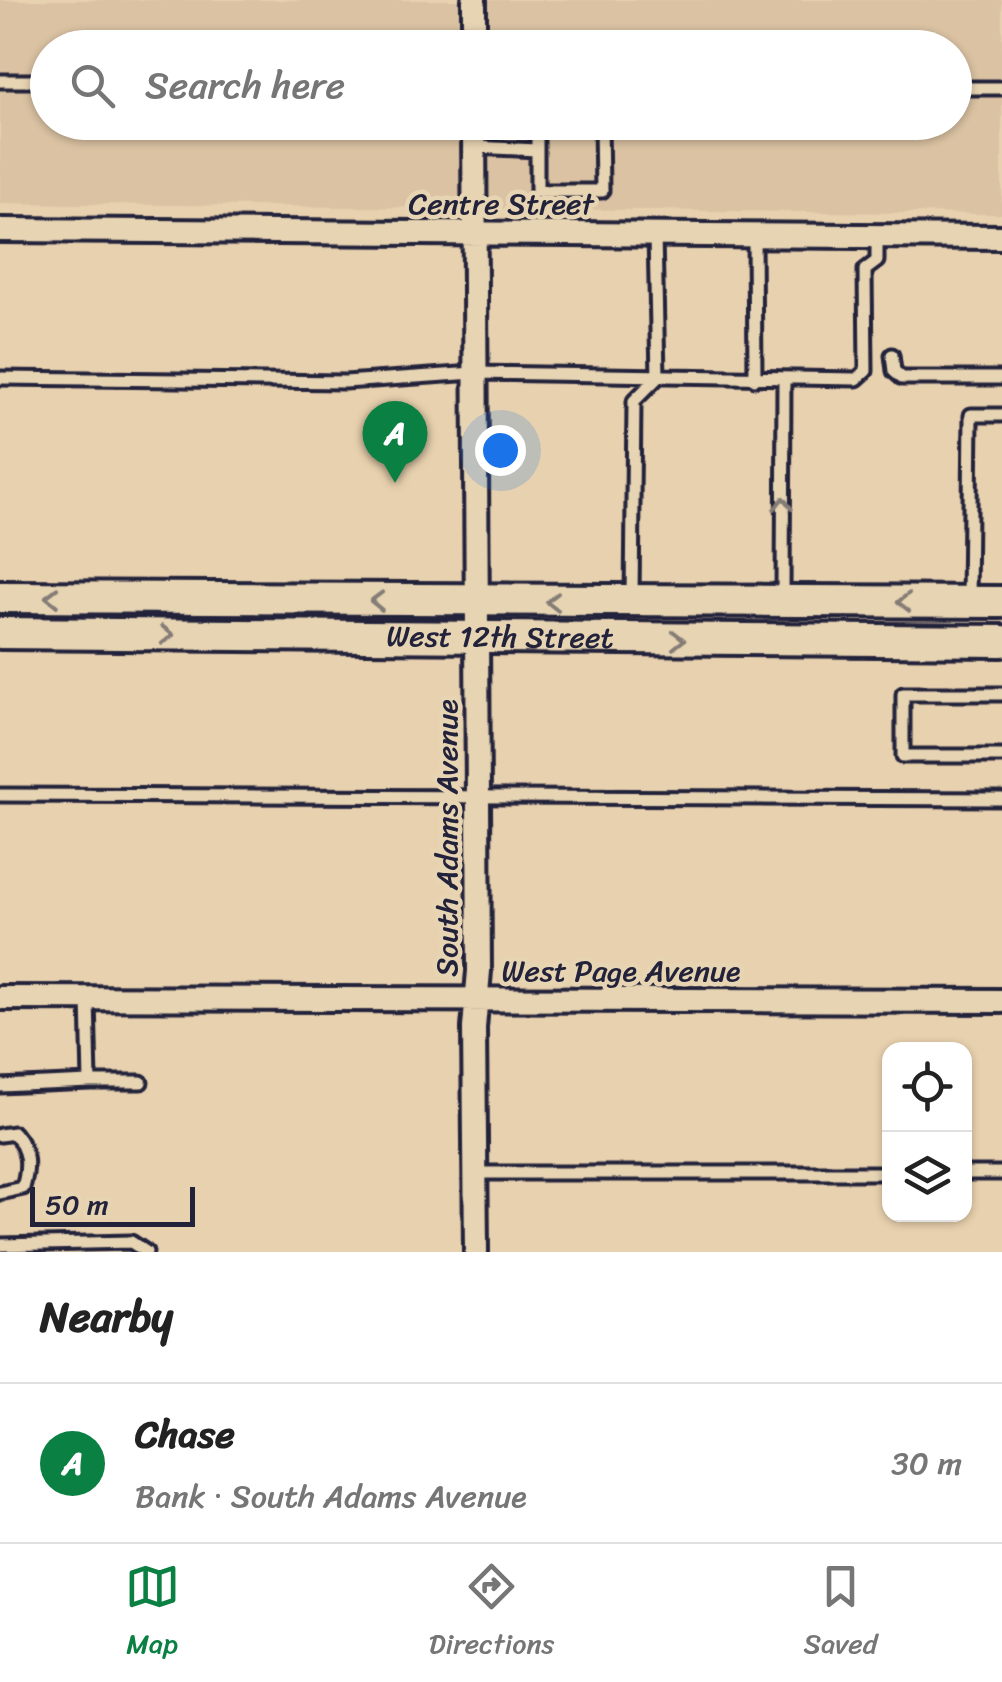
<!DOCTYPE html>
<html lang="en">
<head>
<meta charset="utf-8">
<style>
  body { margin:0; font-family:Sriracha,sans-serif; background:#f6f6f6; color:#222 }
  .controls { position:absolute; right:30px; bottom:30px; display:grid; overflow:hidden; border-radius:20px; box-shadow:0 2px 8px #0004 }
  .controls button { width:90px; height:90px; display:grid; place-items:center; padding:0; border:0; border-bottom:2px solid #e0e0e0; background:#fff; color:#222; font:50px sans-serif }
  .scale { position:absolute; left:30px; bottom:25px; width:165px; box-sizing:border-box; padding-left:10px; border:5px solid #22223b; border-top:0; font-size:28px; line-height:35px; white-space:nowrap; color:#22223b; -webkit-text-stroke:8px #e7d4b2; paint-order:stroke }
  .you { position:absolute; left:500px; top:450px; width:35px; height:35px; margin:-25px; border:8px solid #fff; border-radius:50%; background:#1a73e8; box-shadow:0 0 0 15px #1a73e833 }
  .badge { display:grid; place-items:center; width:65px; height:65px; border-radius:50%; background:#0b8043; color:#fff; font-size:32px; font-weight:700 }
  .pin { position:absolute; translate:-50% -82px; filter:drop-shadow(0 2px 5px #0008) }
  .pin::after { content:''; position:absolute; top:52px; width:35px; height:30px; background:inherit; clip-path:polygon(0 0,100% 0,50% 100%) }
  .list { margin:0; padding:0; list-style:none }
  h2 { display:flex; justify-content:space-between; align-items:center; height:130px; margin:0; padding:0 40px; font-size:42px }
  h2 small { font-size:32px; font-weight:400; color:#767676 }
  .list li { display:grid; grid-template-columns:65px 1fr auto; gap:30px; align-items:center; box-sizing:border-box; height:160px; padding:0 40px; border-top:2px solid #e0e0e0 }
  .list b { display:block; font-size:38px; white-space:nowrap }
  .list p { margin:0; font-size:32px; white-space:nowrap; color:#767676 }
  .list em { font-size:32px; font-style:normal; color:#767676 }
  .icon { flex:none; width:55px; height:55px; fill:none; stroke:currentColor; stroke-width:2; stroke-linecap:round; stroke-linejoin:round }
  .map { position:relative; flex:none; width:1002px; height:1252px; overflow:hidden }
  .search { position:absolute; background:#fff; box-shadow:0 2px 8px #0004; left:30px; right:30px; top:30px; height:110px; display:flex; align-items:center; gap:25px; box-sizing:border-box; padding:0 35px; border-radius:55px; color:#767676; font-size:38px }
  .sheet { height:290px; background:#fff }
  nav { display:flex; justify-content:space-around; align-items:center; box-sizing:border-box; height:140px; border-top:2px solid #e0e0e0; background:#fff; font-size:28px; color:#767676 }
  nav a { display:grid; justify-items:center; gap:5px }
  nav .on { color:#0b8043 }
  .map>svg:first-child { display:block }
</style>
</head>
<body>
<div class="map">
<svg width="1002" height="1252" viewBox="0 0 1002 1252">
  <rect width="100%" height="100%" fill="#e8d1ae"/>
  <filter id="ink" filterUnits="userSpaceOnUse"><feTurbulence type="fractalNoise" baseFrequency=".01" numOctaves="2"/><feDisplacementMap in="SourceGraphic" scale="20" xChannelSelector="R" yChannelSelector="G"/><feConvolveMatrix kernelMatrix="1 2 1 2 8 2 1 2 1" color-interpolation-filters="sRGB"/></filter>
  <g filter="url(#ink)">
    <path fill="#dac2a2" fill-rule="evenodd" d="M0,0H1002V214L0,203ZM48,48H954V122H48Z"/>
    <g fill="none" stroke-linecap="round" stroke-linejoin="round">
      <defs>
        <path id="service" d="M0,81H48
          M954,88H1002
          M537,122V191H602L601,122
          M474,147L537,150
          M754,235L755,379
          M892,355L894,371L902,378H1002
          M0,378L345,382L474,373L857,379L866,371L865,270L877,261V236
          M783,597L784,379
          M632,600L634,401L658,377L655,235
          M969,602L971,415H1002
          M1002,694H903V756H1002
          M0,795L1002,799
          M90,1082H141
          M0,1086L90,1082L88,998
          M0,1135L14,1133C29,1151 29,1166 23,1188L0,1193
          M476,1173H890
          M964,1173H1002
          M0,1245L131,1242L146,1252"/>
        <path id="minor" d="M474,0V48
          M474,122L479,971L474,1028L476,1252
          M0,230L1002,237
          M0,998L1002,1001"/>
        <g id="secondary">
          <path d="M0,597L1002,602"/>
          <path id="s1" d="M0,633L1002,641"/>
        </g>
      </defs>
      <use href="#service" stroke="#22223b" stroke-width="19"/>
      <use href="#minor" stroke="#22223b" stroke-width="30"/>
      <use href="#secondary" stroke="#22223b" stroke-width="38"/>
      <use href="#service" stroke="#e7d4b2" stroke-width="11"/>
      <use href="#minor" stroke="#e7d4b2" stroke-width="22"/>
      <use href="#secondary" stroke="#e7d4b2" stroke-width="30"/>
    </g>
    <defs><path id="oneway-chevron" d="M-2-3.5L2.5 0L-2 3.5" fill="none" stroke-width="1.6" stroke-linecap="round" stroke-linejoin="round" transform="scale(2.5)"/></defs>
    <g stroke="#847b76">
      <use href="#oneway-chevron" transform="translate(783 504) rotate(-90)"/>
      <use href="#oneway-chevron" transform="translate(52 597) rotate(-179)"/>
      <use href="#oneway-chevron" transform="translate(377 601) rotate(-179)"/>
      <use href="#oneway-chevron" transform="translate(553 602) rotate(180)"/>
      <use href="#oneway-chevron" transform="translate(904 602) rotate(180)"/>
      <use href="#oneway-chevron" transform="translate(167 635) rotate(1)"/>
      <use href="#oneway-chevron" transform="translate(678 640)"/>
    </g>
  </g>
  <g text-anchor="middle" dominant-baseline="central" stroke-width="9" stroke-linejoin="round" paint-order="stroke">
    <g font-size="30" fill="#22223b" stroke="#e7d4b2">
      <text x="501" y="204">Centre Street</text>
      <text stroke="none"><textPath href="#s1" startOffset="500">West 12th Street</textPath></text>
      <text transform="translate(447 838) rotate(-90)">South Adams Avenue</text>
      <text x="621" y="971">West Page Avenue</text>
    </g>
  </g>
</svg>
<div class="controls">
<button><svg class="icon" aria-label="locate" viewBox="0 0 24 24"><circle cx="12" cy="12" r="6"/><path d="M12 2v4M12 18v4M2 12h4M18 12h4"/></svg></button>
<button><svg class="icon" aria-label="layers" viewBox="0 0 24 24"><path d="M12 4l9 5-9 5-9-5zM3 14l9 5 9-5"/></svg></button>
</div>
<div class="scale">50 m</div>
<div class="you"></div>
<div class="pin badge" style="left:395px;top:483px">A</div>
<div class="search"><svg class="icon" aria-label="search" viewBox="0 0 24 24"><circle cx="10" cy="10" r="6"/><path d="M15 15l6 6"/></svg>Search here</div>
</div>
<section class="sheet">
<h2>Nearby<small></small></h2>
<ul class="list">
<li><span class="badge">A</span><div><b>Chase</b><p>Bank · South Adams Avenue</p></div><em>30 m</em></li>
</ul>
</section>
<nav>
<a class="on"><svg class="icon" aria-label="map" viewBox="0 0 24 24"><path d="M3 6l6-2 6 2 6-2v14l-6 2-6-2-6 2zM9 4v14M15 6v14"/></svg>Map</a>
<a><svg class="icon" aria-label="directions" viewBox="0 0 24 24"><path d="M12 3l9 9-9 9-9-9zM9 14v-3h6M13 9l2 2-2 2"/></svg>Directions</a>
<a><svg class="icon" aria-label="saved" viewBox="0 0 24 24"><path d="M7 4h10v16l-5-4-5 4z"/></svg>Saved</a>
</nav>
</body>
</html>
